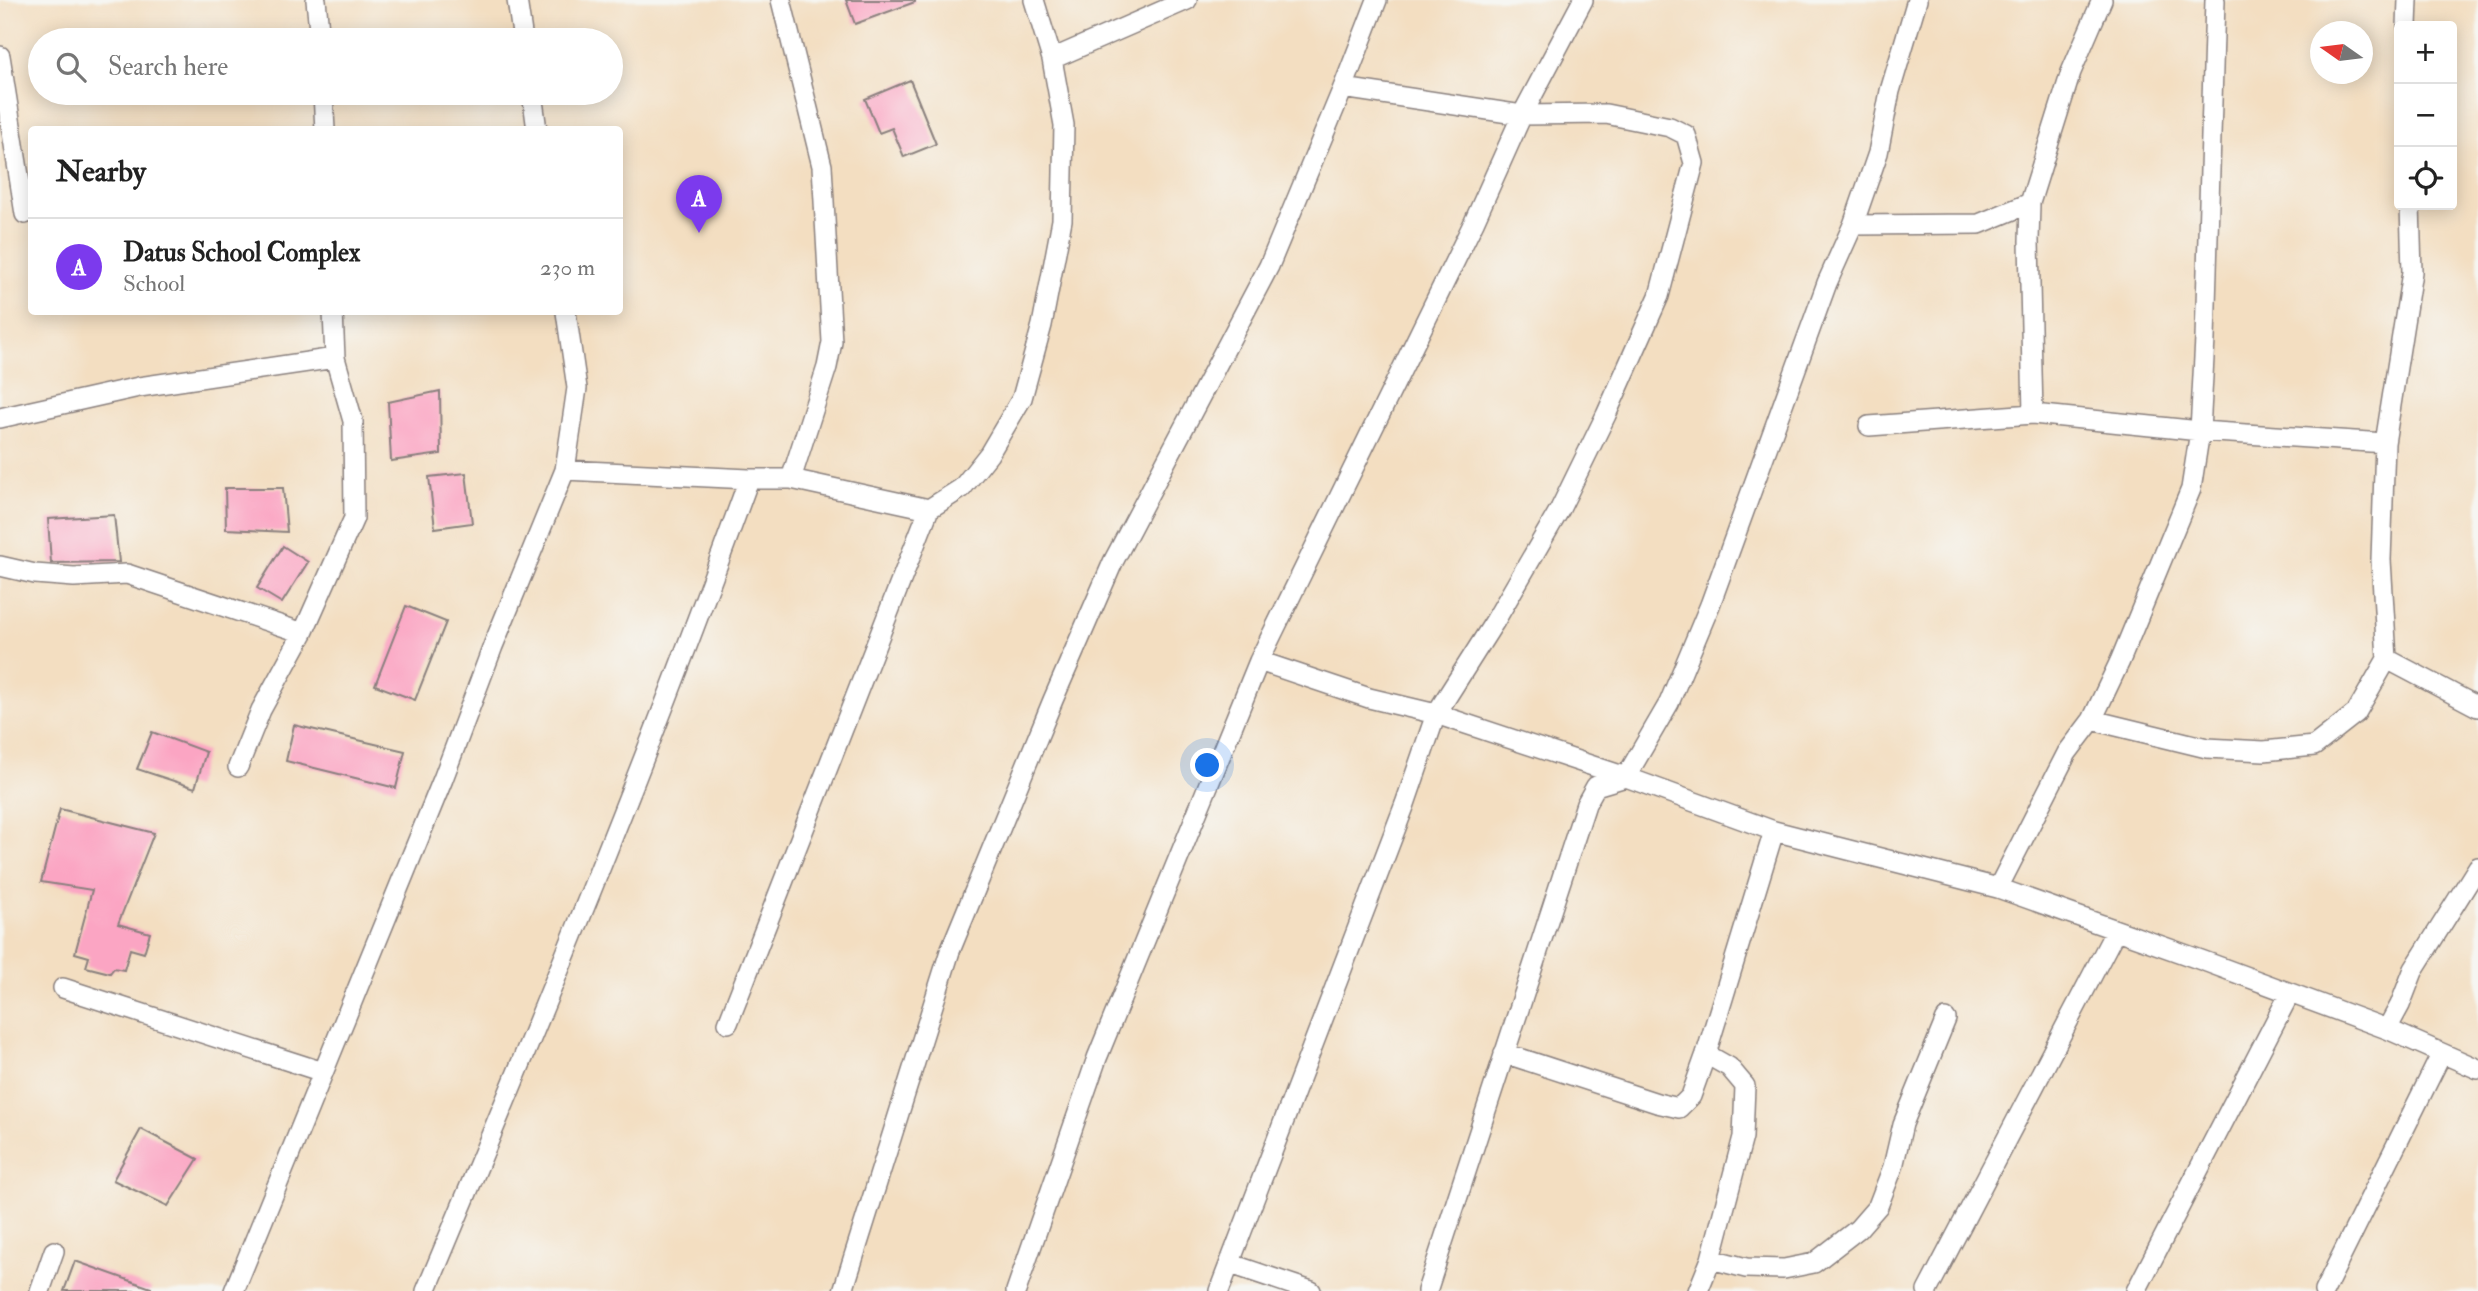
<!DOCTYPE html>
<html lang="en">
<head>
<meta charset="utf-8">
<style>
  body { margin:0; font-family:"IM FELL Double Pica",serif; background:#f6f6f6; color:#222 }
  .controls { position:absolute; right:21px; top:21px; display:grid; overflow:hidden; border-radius:7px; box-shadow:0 4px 18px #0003 }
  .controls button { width:63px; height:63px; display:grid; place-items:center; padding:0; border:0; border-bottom:2px solid #e0e0e0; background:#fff; color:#222; font:35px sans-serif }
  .compass { position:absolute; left:2310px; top:21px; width:63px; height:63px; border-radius:50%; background:#fff; box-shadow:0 4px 18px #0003; rotate:284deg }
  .you { position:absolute; left:1208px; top:766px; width:24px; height:24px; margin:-18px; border:5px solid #fff; border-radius:50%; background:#1a73e8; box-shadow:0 0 0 10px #1a73e833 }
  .badge { display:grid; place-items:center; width:46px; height:46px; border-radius:50%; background:#7c3aed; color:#fff; font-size:23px; font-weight:700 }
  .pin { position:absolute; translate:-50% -58px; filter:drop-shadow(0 2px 4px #0008) }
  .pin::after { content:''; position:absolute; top:37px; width:24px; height:21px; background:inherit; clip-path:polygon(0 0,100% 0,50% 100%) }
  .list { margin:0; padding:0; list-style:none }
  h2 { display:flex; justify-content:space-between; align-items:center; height:91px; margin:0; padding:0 28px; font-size:30px }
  h2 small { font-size:23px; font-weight:400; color:#767676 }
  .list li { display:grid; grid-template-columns:46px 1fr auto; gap:21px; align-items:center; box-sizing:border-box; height:98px; padding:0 28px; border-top:2px solid #e0e0e0 }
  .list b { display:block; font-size:26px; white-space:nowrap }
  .list p { margin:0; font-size:23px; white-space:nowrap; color:#767676 }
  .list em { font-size:23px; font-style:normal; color:#767676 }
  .icon { flex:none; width:38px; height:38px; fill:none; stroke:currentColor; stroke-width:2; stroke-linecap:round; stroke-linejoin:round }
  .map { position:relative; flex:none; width:2478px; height:1291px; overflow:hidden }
  .search { position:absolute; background:#fff; box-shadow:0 4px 18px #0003; left:28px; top:28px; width:595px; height:77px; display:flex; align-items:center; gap:18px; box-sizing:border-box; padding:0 24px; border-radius:38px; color:#767676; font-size:26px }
  .panel { position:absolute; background:#fff; box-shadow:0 4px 18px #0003; left:28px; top:126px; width:595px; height:189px; border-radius:7px }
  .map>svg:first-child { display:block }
</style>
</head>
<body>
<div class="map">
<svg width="2478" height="1291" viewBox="0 0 2478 1291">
  <rect width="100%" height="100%" fill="#f6f6f2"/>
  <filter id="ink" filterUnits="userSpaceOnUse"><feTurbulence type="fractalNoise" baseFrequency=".0143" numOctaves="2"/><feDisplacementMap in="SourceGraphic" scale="14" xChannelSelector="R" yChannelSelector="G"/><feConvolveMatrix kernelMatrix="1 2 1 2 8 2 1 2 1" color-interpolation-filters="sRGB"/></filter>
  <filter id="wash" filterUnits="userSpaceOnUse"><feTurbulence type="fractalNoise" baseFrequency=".00686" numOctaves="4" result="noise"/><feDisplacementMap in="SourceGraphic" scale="28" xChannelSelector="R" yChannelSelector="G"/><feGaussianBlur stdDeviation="1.57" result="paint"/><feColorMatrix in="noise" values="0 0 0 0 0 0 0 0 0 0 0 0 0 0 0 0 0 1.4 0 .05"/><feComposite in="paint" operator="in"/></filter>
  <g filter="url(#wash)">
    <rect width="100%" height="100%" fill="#f3dec1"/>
    <g id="blocks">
      <path fill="#fba5c3" d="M846,0H915V2L855,24Z
        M910,80L936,144L904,157L892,128L879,133L865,99Z
        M440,391L441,454L391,461L388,402Z
        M466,473L472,523L435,528L429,477Z
        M225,488H283L287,532L226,529Z
        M114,515L119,562L51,563L48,519Z
        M283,546L308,562L282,603L257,588Z
        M406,606L446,622L415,700L375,685Z
        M294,725L405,751L396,788L286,761Z
        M152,732L206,752L195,788L137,769Z
        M60,809L154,833L118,924L150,933L144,953L130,949L124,970L114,968L110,973L86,967L89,957L75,953L92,890L41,882Z
        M141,1129L198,1159L168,1206L113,1180Z
        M75,1261L151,1288V1291H64Z"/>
    </g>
  </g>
  <g filter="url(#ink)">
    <use href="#blocks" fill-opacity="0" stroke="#8a807e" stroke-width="2"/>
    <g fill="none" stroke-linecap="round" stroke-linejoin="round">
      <defs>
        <path id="street" d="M316,0L320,40
          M517,0L523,40
          M781,0L822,166L832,342L827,367L791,479
          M2407,26L2408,0
          M0,56L25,214
          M1052,59L1187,0
          M323,93L325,130
          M532,93L537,130
          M2410,205L2412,272L2385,443L2381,560L2387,659L2478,707
          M1853,225L1979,224L2030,203
          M2033,414L2029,241L2030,203L2071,72L2102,0
          M0,418L139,387L335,358
          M1869,426L2033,414L2200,431L2385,443
          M565,470L749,479H791L929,509L728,1023
          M929,509L962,488L989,454L1022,398L1042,325L1062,220L1064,125L1052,59L1034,0
          M0,566L35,574L74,577L127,574L303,633
          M1259,661L1369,698L1436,714L1626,777L1774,831L1998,888L2204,961L2387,1029L2478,1069
          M2092,720L2207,748L2264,751L2314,746L2356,713L2387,659
          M238,767L261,710L303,633L354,518L353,421L335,358L333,312
          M1998,888L2067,753L2092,720L2120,661L2191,489L2200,431L2205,339L2215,0
          M63,988L323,1072
          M2387,1029L2400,1005L2414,969L2478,867
          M1504,1053L1657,1103L1679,1108L1691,1096L1706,1054L1774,831
          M1711,1259L1746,1268L1784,1269L1814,1263L1858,1229L1878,1206L1893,1167L1903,1124L1946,1019
          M1231,1264L1311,1291
          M40,1291L54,1251
          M234,1291L443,779L493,646L565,470L577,388L566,312
          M426,1291C539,1022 650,753 749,479
          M843,1291L950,951L1053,700L1113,562L1269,266L1343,88L1377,0
          M1016,1291L1097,1058L1259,661L1474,222L1522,115L1583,0
          M1219,1291L1405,804L1436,714L1495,621L1560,509L1606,415L1659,296L1694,163L1686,135L1670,127L1606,114L1522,115L1343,88
          M1427,1291L1586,804L1596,786L1626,777L1669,703L1710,605L1827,283L1853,225L1878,153L1890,91L1917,0
          M1698,1291L1711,1259L1743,1137L1745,1086L1729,1067L1706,1054
          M1927,1291L2116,930
          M2136,1291L2290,993
          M2324,1291L2441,1055"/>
      </defs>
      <use href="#street" stroke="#8a807e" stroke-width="22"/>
      <use href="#street" stroke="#fff" stroke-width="19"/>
    </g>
  </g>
</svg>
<div class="controls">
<button>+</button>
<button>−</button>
<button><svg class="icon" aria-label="locate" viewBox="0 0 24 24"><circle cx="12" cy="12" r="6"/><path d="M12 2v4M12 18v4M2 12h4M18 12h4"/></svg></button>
</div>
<svg class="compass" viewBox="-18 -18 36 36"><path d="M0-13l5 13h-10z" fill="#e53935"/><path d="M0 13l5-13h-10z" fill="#767676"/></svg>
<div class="you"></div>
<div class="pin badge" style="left:699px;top:233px">A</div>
<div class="search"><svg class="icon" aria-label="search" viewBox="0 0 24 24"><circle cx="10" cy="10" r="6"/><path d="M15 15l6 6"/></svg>Search here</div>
<section class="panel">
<h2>Nearby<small></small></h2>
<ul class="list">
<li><span class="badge">A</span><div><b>Datus School Complex</b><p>School</p></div><em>230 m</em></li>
</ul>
</section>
</div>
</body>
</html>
